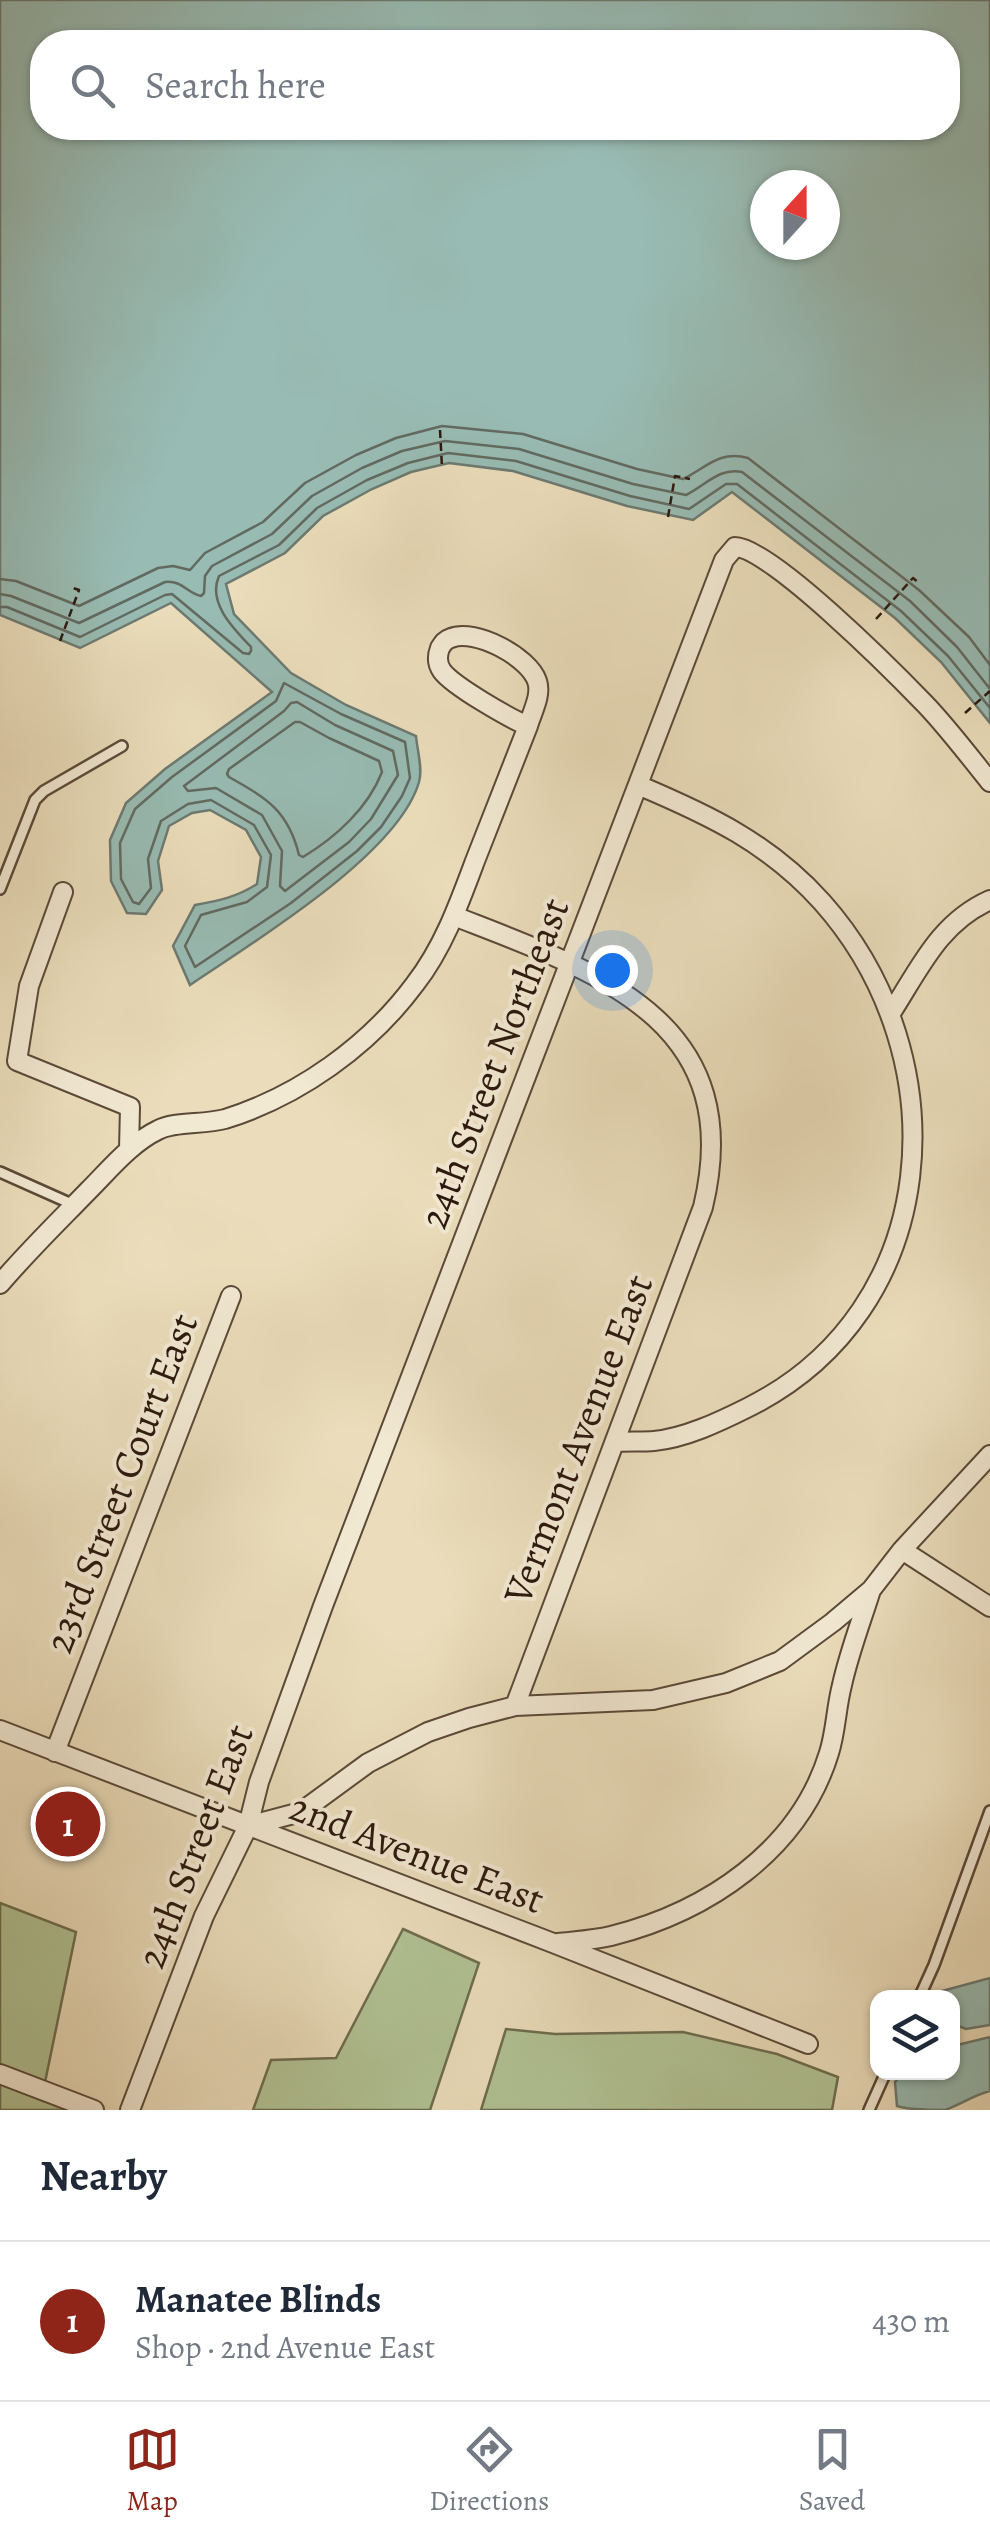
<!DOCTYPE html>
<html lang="en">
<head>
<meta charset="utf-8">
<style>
  body { margin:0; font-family:Alegreya,serif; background:#f6f6f7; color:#1f2937 }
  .controls { position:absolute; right:30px; bottom:30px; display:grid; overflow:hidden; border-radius:20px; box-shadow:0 2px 8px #0004 }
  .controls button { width:90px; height:90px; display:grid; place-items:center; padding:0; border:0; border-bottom:2px solid #e0e1e3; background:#fff; color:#1f2937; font:50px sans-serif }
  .compass { position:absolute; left:750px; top:170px; width:90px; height:90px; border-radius:50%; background:#fff; box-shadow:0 2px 8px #0004; rotate:21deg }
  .you { position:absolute; left:612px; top:970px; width:35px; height:35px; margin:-25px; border:8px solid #fff; border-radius:50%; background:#1a73e8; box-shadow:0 0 0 15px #1a73e833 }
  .badge { display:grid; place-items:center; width:65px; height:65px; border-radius:50%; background:#8f2418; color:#fff; font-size:32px; font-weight:700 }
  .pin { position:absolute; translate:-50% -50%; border:5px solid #fff; box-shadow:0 2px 10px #0006 }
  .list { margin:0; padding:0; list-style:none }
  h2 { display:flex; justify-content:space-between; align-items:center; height:130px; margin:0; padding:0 40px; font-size:42px }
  h2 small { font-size:32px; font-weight:400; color:#747a83 }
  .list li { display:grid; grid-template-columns:65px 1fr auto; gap:30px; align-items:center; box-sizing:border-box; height:160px; padding:0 40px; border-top:2px solid #e0e1e3 }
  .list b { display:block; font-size:38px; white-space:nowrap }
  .list p { margin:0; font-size:32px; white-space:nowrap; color:#747a83 }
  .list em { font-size:32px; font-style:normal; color:#747a83 }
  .icon { flex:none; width:55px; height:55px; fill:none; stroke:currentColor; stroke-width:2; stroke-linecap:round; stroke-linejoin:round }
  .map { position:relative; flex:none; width:990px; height:2110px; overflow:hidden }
  .search { position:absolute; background:#fff; box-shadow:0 2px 8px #0004; left:30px; right:30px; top:30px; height:110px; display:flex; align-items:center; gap:25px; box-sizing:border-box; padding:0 35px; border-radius:40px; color:#747a83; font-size:38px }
  .sheet { height:290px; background:#fff }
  nav { display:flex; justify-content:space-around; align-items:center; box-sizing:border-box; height:140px; border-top:2px solid #e0e1e3; background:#fff; font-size:28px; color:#747a83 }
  nav a { display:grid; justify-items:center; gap:5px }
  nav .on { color:#8f2418 }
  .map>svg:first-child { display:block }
</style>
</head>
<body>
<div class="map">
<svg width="990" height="2110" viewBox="0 0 990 2110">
  <rect width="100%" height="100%" fill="#ebddbb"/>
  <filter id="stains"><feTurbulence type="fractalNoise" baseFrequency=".002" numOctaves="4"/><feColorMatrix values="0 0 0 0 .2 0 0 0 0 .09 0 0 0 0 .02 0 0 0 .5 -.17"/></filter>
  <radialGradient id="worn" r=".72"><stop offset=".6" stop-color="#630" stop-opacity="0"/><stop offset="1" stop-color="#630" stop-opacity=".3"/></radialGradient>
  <path fill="#b1c294" stroke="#6e6d50" stroke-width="2.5" d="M0,1903L76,1932L43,2092L83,2110H0Z
    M403,1929L479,1963L430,2110H253L271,2060L336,2058Z
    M506,2029L555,2034L683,2032L777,2054L838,2077L832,2110H481Z"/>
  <path fill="#98bbb3" stroke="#6c7a71" stroke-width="2.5" fill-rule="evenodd" d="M0,0H990V723L941,662L895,618L732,492L693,520L627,506L513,471L449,463L411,472L372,489L323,516L285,553L226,584L234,614L291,673L346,705L416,736C417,749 423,769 419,782C398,855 253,942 190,985L173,946L195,905C218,901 237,897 257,884L261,857L246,830L210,810L192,813L169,826L158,861L162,890L146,914L127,913L111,881L110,840L126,803L165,769L272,692L171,603L80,648L0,615ZM948,42V128H42V42ZM825,185V245H765V185Z
    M990,1978V2025L966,2029L953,2024L952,1998L941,1997L942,1991Z
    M990,2037V2091C974,2095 960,2105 945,2110C932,2110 908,2110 897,2106L895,2082L903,2073L952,2072L953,2046Z"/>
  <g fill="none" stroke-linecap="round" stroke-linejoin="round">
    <path stroke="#626a60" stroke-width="2.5" d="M0,579L16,581L79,606L158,568L173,566L190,570L205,553L263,522L305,483L356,455L396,438L442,426L523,434L637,469L683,479C706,468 719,450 748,458L919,590L969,637L990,665
      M0,594L11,596L79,623L165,582C182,580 187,593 201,596L204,593L205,576L212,566L272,534L312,496L362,468L402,451L445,441L519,449L633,484L686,495C705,486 719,467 742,472L910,601L957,647L990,689
      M0,607H7L80,637L165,595L172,594L243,653L249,654L251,651V647C234,629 207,603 219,576L279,545L317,508L367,480L408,463L448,453L516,461L630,496L689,509L726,484H737L901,611L948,656L990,708
      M284,683L341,714L405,742L410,778L402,796L381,827L357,851L291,903L195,967L185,946L201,915L247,902L267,887L271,855L254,825L211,800L188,804L161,821L148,859L151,888L139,904L133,902L121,879L120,843L135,809L172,777L276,701Z
      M291,703L297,702L335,725L393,751L398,775L371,819L349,842L285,891L280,886L282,851L262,815L216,788L188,791L184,786L284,711Z
      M295,722H300L329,738L379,761L382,772C368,808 336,837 303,857L299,855C288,810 266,798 229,777L227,774L229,769Z"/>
    <defs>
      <path id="service" d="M0,889L35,800L44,791L122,746
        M0,1172L74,1205
        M919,1998L934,1965L990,1811
        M869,2110L886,2072"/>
      <path id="minor" d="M63,892L29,986L17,1061L130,1107L129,1149
        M891,1013C920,968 939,923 990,900
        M0,1284C28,1251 59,1221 89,1190C110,1169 131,1143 158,1130C175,1121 203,1125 225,1119C299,1096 369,1046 415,984C443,948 459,904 475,861C493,816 510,771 528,726C532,712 542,695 537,681C529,657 475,628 451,638C445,640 443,643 440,648C437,656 437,664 442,671C453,686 509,718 528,726
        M616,1442C629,1441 642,1442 654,1441C685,1438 719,1422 747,1408C944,1311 960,1057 822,902C769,843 709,815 638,785
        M902,1550L990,1607
        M515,1706L653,1700L726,1683L780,1661L833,1622L871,1590L902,1550L990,1455
        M0,1730L553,1943L808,2044
        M55,1752L231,1296
        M248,1826L301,1812L368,1763L428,1732L469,1718L515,1706L703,1207C748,1019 595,971 454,916
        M558,1943C576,1941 594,1940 611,1936C707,1912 799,1851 829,1753C836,1731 836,1708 842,1685C849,1653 861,1622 871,1590
        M0,2074L94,2110
        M130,2110L204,1916L248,1826L259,1782L323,1606L724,560L735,547C770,547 896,674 925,704C948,728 969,756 990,782"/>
    </defs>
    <use href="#service" stroke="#5b4938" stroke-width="14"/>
    <use href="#minor" stroke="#5b4938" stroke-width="22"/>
    <path stroke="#2b180d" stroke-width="2.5" stroke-dasharray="8 5" stroke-linecap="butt" d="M440,430L442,467
      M668,517L675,476L690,479
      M876,619L913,578L919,583
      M60,641L79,590L70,587
      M965,713L990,691"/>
    <use href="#service" stroke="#f2e9d3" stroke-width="9"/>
    <use href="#minor" stroke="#f2e9d3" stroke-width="18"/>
  </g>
  <g text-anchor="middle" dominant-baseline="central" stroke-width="8" stroke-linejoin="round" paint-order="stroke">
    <g font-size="40" fill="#2b180d" stroke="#f2e9d3">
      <text transform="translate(494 1063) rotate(-69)">24th Street Northeast</text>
      <text transform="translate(578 1439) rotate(-69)">Vermont Avenue East</text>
      <text transform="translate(121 1483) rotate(-69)">23rd Street Court East</text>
      <text transform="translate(195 1846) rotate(-69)">24th Street East</text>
      <text transform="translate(417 1853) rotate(21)">2nd Avenue East</text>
    </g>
  </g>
  <rect width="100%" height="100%" filter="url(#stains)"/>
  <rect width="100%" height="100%" fill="url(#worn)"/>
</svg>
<div class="controls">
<button><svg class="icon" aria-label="layers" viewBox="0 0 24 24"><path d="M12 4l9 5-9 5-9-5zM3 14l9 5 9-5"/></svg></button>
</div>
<svg class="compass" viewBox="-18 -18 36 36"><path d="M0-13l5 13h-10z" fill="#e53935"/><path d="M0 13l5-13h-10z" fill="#747a83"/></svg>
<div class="you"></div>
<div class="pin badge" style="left:68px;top:1824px">1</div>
<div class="search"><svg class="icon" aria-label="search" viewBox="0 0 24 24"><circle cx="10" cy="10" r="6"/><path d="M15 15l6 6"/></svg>Search here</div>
</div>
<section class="sheet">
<h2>Nearby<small></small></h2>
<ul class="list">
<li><span class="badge">1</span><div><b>Manatee Blinds</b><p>Shop · 2nd Avenue East</p></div><em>430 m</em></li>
</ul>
</section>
<nav>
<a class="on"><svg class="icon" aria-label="map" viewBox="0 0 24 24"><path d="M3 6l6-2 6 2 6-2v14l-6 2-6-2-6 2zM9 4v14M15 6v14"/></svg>Map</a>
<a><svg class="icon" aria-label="directions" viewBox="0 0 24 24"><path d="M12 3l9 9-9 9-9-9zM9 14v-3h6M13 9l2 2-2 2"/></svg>Directions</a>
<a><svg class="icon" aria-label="saved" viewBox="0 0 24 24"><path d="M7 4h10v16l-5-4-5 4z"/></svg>Saved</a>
</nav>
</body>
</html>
